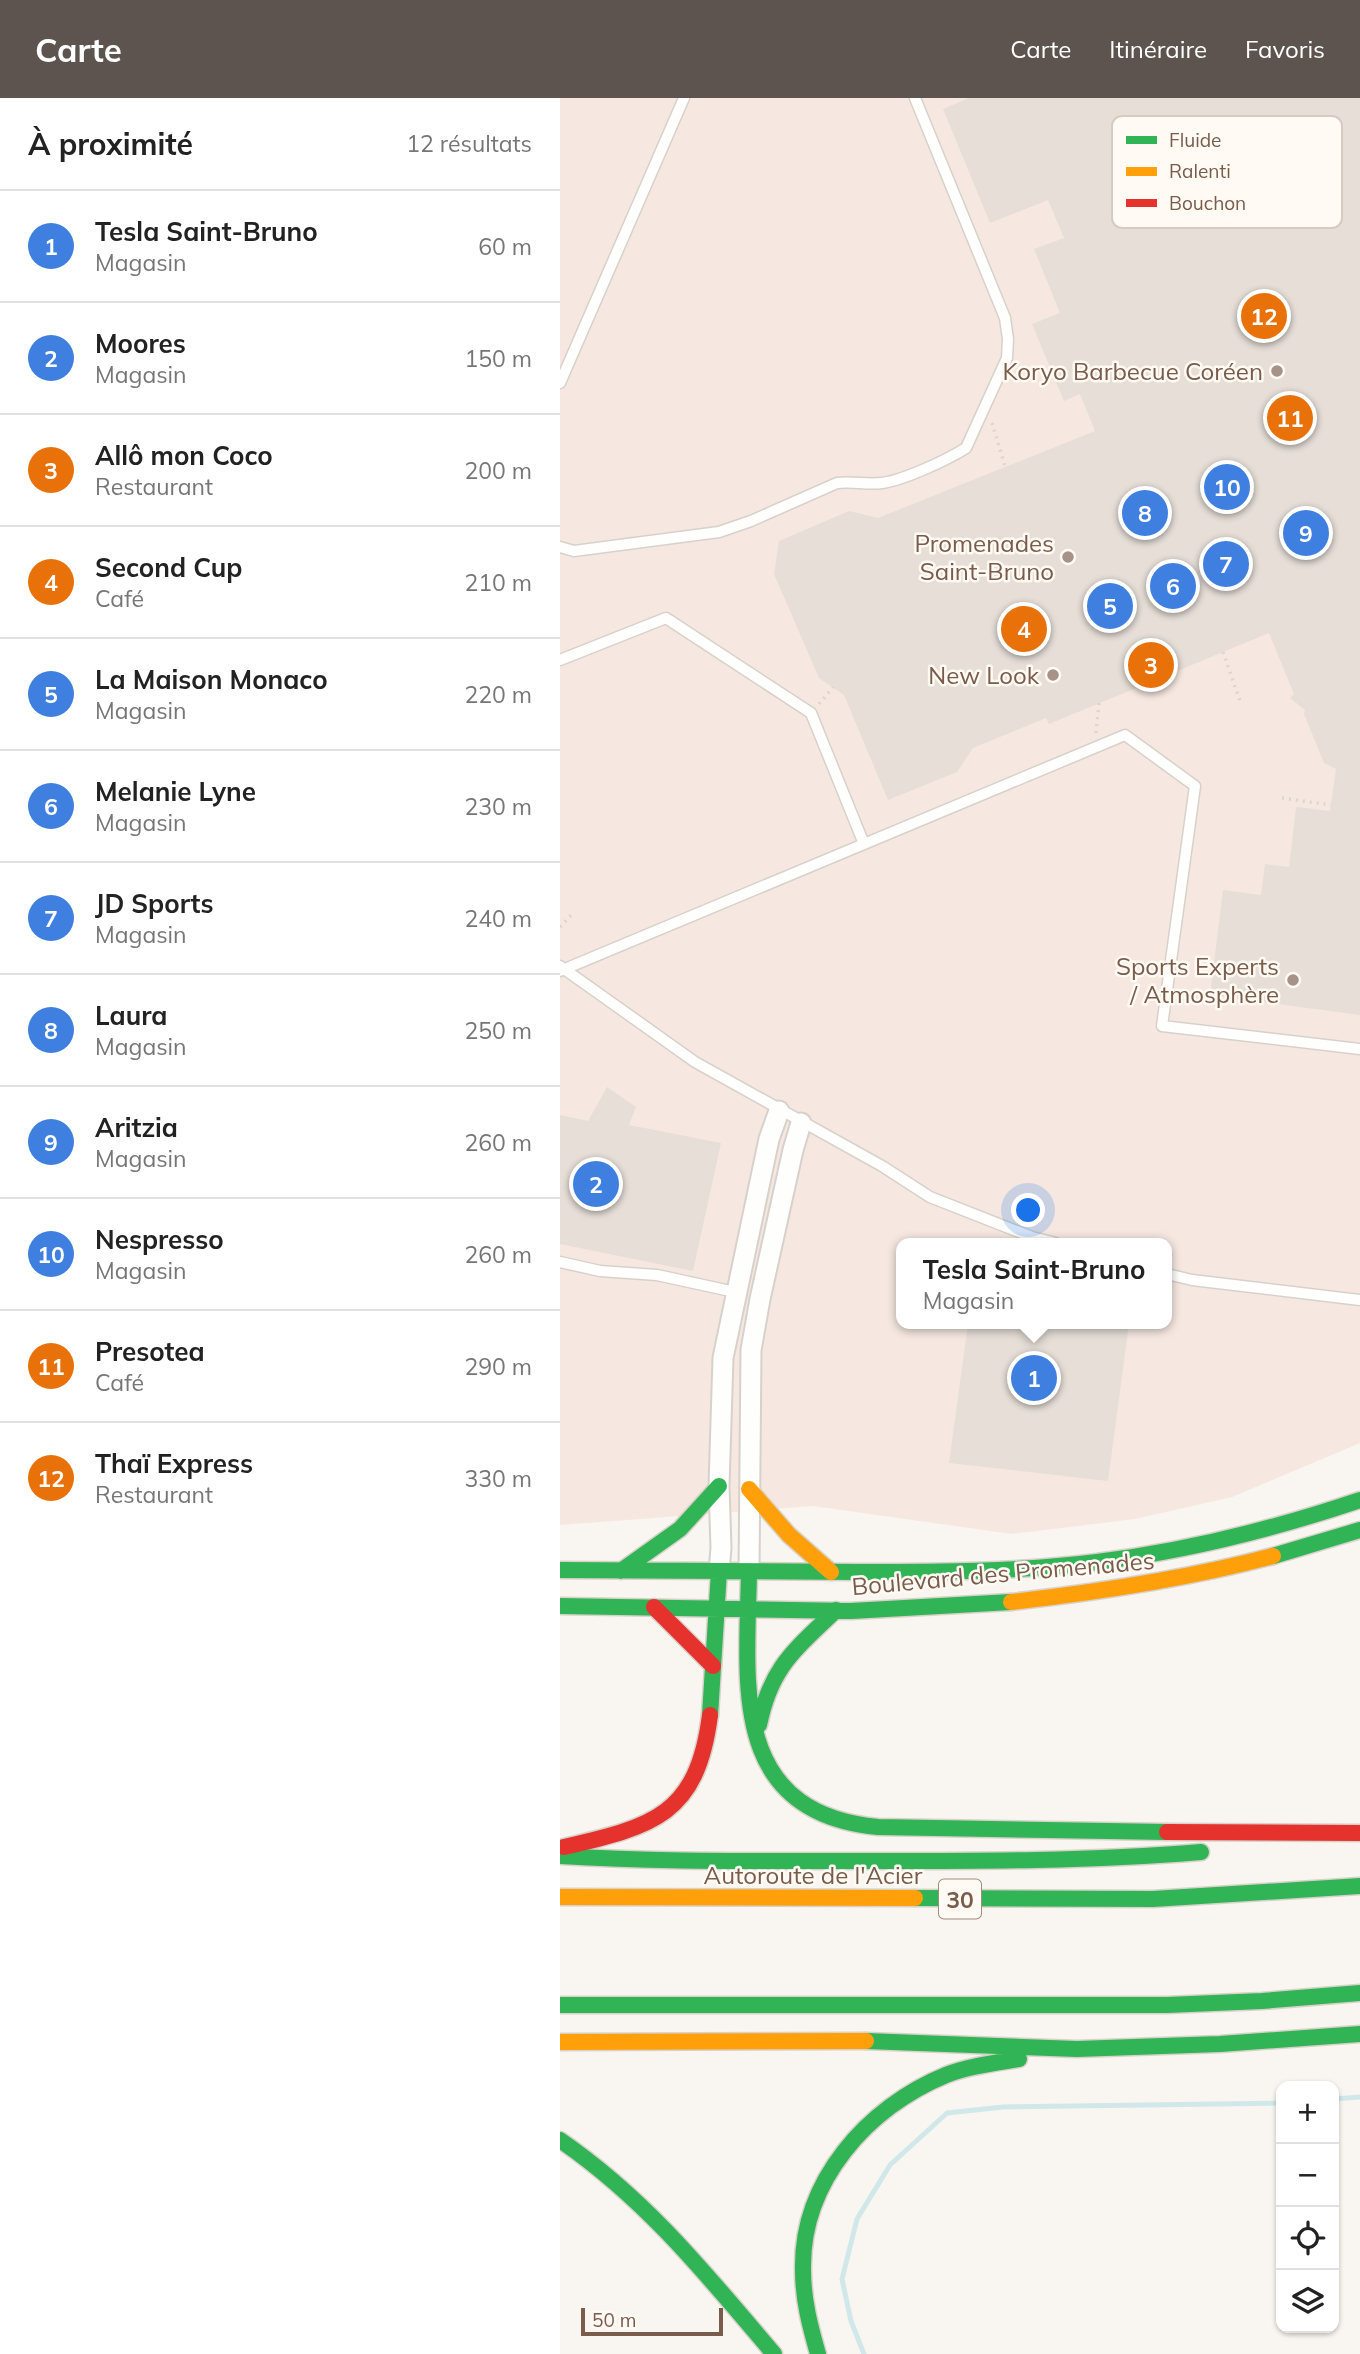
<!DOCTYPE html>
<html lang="fr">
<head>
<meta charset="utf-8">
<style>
  body { margin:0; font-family:Mulish,sans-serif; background:#f6f6f6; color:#222 }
  .controls { position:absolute; right:21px; bottom:21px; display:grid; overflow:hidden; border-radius:14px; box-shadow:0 2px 5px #0004 }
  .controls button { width:63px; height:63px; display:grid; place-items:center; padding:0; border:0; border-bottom:2px solid #e0e0e0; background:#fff; color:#222; font:35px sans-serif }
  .scale { position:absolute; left:21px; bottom:18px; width:142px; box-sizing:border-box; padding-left:7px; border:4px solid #7a5c4d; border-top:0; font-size:19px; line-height:24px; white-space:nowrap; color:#7a5c4d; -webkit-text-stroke:5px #fffaf3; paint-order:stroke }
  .you { position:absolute; left:469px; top:1113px; width:24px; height:24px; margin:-18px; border:5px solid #fff; border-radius:50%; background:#1a73e8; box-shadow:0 0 0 10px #1a73e833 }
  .badge { display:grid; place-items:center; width:46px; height:46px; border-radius:50%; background:#5d544f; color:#fff; font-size:23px; font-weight:700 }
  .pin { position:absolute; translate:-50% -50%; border:4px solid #fff; box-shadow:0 2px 7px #0006 }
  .popup { position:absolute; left:336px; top:1140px; width:276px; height:91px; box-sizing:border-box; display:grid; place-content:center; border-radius:14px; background:#fff; filter:drop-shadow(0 2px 5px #0005); font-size:23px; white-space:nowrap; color:#767676 }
  .popup b { font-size:26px; color:#222 }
  .popup::after { content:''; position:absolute; left:50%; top:100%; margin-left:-14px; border:14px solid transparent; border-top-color:#fff }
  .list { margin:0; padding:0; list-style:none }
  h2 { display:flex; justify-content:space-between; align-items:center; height:91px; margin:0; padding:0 28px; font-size:30px }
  h2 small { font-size:23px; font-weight:400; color:#767676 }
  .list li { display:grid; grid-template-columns:46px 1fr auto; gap:21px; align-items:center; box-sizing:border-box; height:112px; padding:0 28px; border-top:2px solid #e0e0e0 }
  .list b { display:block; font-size:26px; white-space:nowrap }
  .list p { margin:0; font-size:23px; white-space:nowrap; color:#767676 }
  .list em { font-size:23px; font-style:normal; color:#767676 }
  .icon { flex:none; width:38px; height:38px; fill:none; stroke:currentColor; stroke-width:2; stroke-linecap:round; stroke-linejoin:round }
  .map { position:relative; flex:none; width:800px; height:2256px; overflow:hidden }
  header { display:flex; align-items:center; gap:42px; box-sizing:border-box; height:98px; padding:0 35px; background:#5d544f; color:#fff }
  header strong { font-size:33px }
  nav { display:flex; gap:38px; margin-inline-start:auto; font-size:24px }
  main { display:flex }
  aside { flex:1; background:#fff }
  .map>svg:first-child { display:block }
</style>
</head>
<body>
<header>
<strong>Carte</strong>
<nav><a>Carte</a><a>Itinéraire</a><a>Favoris</a></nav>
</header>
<main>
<aside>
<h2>À proximité<small>12 résultats</small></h2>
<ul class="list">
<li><span class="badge" style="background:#3f7fe0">1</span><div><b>Tesla Saint-Bruno</b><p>Magasin</p></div><em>60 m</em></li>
<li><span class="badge" style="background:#3f7fe0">2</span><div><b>Moores</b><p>Magasin</p></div><em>150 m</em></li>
<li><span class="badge" style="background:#e8710a">3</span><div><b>Allô mon Coco</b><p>Restaurant</p></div><em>200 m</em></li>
<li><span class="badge" style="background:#e8710a">4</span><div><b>Second Cup</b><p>Café</p></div><em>210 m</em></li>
<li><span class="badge" style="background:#3f7fe0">5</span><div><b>La Maison Monaco</b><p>Magasin</p></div><em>220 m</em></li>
<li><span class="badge" style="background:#3f7fe0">6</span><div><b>Melanie Lyne</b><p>Magasin</p></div><em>230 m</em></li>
<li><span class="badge" style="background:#3f7fe0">7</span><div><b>JD Sports</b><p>Magasin</p></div><em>240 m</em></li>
<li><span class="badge" style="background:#3f7fe0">8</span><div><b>Laura</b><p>Magasin</p></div><em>250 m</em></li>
<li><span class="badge" style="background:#3f7fe0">9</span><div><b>Aritzia</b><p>Magasin</p></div><em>260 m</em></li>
<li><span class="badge" style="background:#3f7fe0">10</span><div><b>Nespresso</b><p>Magasin</p></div><em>260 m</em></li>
<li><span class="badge" style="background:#e8710a">11</span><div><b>Presotea</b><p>Café</p></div><em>290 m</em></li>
<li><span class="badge" style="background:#e8710a">12</span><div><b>Thaï Express</b><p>Restaurant</p></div><em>330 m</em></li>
</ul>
</aside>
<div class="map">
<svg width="800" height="2256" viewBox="0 0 800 2256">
  <rect width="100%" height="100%" fill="#f9f5f0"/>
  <path fill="#f6e8e1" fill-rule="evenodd" d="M0,0H800V1345L672,1399L575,1421L452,1436L253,1408L0,1427ZM341,1145H607V1226H341Z"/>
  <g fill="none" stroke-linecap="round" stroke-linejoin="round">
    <path stroke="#d0e8ea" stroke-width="5" d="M774,2001L800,1999
      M304,2256L291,2223L282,2181L297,2121L330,2067L387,2015L443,2009L721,2005"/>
  </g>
  <path fill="#e6ded7" d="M409,0H800V917L650,897L663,792L701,797L705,766L729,769L736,709L770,713L776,671L764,665L744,616L745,612L730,600L734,596L709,535L489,626L486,620L413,650L397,674L328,702L284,597L259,580L214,476L219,443L289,413L318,420L535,333L520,296L504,303L472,226L500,215L474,151L504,140L488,102L430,125L383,11Z
    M47,989L76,1009L69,1027L161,1045L133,1173L0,1146V1017L28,1023Z
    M408,1226H569L548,1383L389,1365Z"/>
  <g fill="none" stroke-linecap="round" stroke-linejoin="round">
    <defs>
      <path id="lane" d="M0,285L124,0
        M0,449L14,453L159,434L191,423L277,385C292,383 307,387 322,385C344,382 387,362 406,350L447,260L448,241L445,220L355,0
        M0,562L106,520L251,615L304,746
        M0,868L135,964L322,1068L370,1099L472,1139L496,1145
        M0,873L565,637L635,688L602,928L800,951
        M0,1164L40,1173L97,1177L175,1194
        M607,1176L632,1182L800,1202"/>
      <path id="street" d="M159,1473L161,1450L159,1388L163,1260L209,1041L219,1013
        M189,1474L191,1252L200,1201L233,1052L241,1025"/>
      <path id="fast" d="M713,1458L800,1432
        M0,1472C99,1473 198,1474 298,1474C377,1474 458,1474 537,1464C627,1453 714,1431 800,1402
        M61,1473L120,1431L159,1388
        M189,1474C187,1585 168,1715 318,1729L607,1734
        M0,1508L291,1513L451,1504
        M150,1617L159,1473
        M199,1627C211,1568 235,1552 276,1512
        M0,1758C94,1764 187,1763 281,1763C401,1763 521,1764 641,1754
        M355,1800L593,1801L800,1788
        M0,1907H607L702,1903L800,1895
        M306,1943L517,1951L660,1946L800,1936
        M0,2042C86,2101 147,2177 214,2256
        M258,2256C250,2228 243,2202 243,2172C241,2083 308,2009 386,1977C409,1968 435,1965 459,1961"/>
      <path id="slow" d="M189,1391L229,1437L271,1474
        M451,1504C540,1494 627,1481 713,1458
        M0,1799L355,1800
        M0,1944L306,1943"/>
      <path id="jam" d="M94,1509L153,1568
        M607,1734L800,1735
        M4,1749C93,1728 137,1718 150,1617"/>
    </defs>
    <use href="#lane" stroke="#d7d1cb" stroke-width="13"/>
    <use href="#street" stroke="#d7d1cb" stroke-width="23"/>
    <use href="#fast" stroke="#d9d2cb" stroke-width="19"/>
    <use href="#slow" stroke="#d9d2cb" stroke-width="19"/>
    <use href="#jam" stroke="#d9d2cb" stroke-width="19"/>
    <path stroke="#dcd5d0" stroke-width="3.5" stroke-dasharray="2 5" stroke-linecap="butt" d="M432,325L445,368
      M663,554L680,603
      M259,606L273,589
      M536,635L539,605
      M722,700L771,707
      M0,829L12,816"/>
    <use href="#lane" stroke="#fefefd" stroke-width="10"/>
    <use href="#street" stroke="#fefefd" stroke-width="19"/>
    <use href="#fast" stroke="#30b455" stroke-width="16"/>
    <use href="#slow" stroke="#ff9f0a" stroke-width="16"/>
    <use href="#jam" stroke="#e5322d" stroke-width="16"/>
  </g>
  <g fill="#a69286" stroke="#fffaf3" stroke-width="2.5">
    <circle cx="717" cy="273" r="7"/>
    <circle cx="508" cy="459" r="7"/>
    <circle cx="493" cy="577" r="7"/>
    <circle cx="733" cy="882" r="7"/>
  </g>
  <g text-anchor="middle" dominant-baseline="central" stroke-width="5" stroke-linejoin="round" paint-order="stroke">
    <rect fill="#fffaf3" stroke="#a28b7f" stroke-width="2" x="379" y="1781.5" width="42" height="39" rx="5"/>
    <g font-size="23" font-weight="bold" fill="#7a5c4d">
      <text x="400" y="1801">30</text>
    </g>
    <g font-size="24" fill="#7a5c4d" stroke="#fffaf3" text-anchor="end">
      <text x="703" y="273">Koryo Barbecue Coréen</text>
      <text x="494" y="445">Promenades<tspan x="494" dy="28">Saint-Bruno</tspan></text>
      <text x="479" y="577">New Look</text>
      <text x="719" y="868">Sports Experts<tspan x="719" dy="28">/ Atmosphère</tspan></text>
    </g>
    <g font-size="24" fill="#7a5c4d" stroke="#fffaf3">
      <text transform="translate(443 1475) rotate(-5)">Boulevard des Promenades</text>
      <text x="253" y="1777">Autoroute de l'Acier</text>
    </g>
  </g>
  <rect x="552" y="18" width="230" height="112" rx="10" fill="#fffaf3" stroke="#d7cbc1" stroke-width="2"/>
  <rect x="566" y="38" width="31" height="8" fill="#30b455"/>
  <rect x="566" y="69" width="31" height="9" fill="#ff9f0a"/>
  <rect x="566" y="101" width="31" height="8" fill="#e5322d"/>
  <g font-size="19" fill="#7a5c4d">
    <text x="609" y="49">Fluide</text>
    <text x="609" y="80">Ralenti</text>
    <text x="609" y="112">Bouchon</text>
  </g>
</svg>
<div class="controls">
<button>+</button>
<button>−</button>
<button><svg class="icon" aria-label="locate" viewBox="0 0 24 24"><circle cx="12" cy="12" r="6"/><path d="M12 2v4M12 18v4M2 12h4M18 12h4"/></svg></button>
<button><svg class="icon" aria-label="layers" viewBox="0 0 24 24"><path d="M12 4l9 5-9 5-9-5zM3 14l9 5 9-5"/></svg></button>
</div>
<div class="scale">50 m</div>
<div class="you"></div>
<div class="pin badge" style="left:474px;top:1280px;background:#3f7fe0">1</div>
<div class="popup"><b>Tesla Saint-Bruno</b>Magasin</div>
<div class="pin badge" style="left:36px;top:1086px;background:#3f7fe0">2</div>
<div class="pin badge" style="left:591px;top:567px;background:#e8710a">3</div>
<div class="pin badge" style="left:464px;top:531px;background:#e8710a">4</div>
<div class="pin badge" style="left:550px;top:508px;background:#3f7fe0">5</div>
<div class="pin badge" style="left:613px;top:488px;background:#3f7fe0">6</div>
<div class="pin badge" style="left:666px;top:466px;background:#3f7fe0">7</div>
<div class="pin badge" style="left:585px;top:415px;background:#3f7fe0">8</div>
<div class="pin badge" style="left:746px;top:435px;background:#3f7fe0">9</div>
<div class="pin badge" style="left:667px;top:389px;background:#3f7fe0">10</div>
<div class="pin badge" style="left:730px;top:320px;background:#e8710a">11</div>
<div class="pin badge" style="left:704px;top:218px;background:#e8710a">12</div>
</div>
</main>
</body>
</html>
